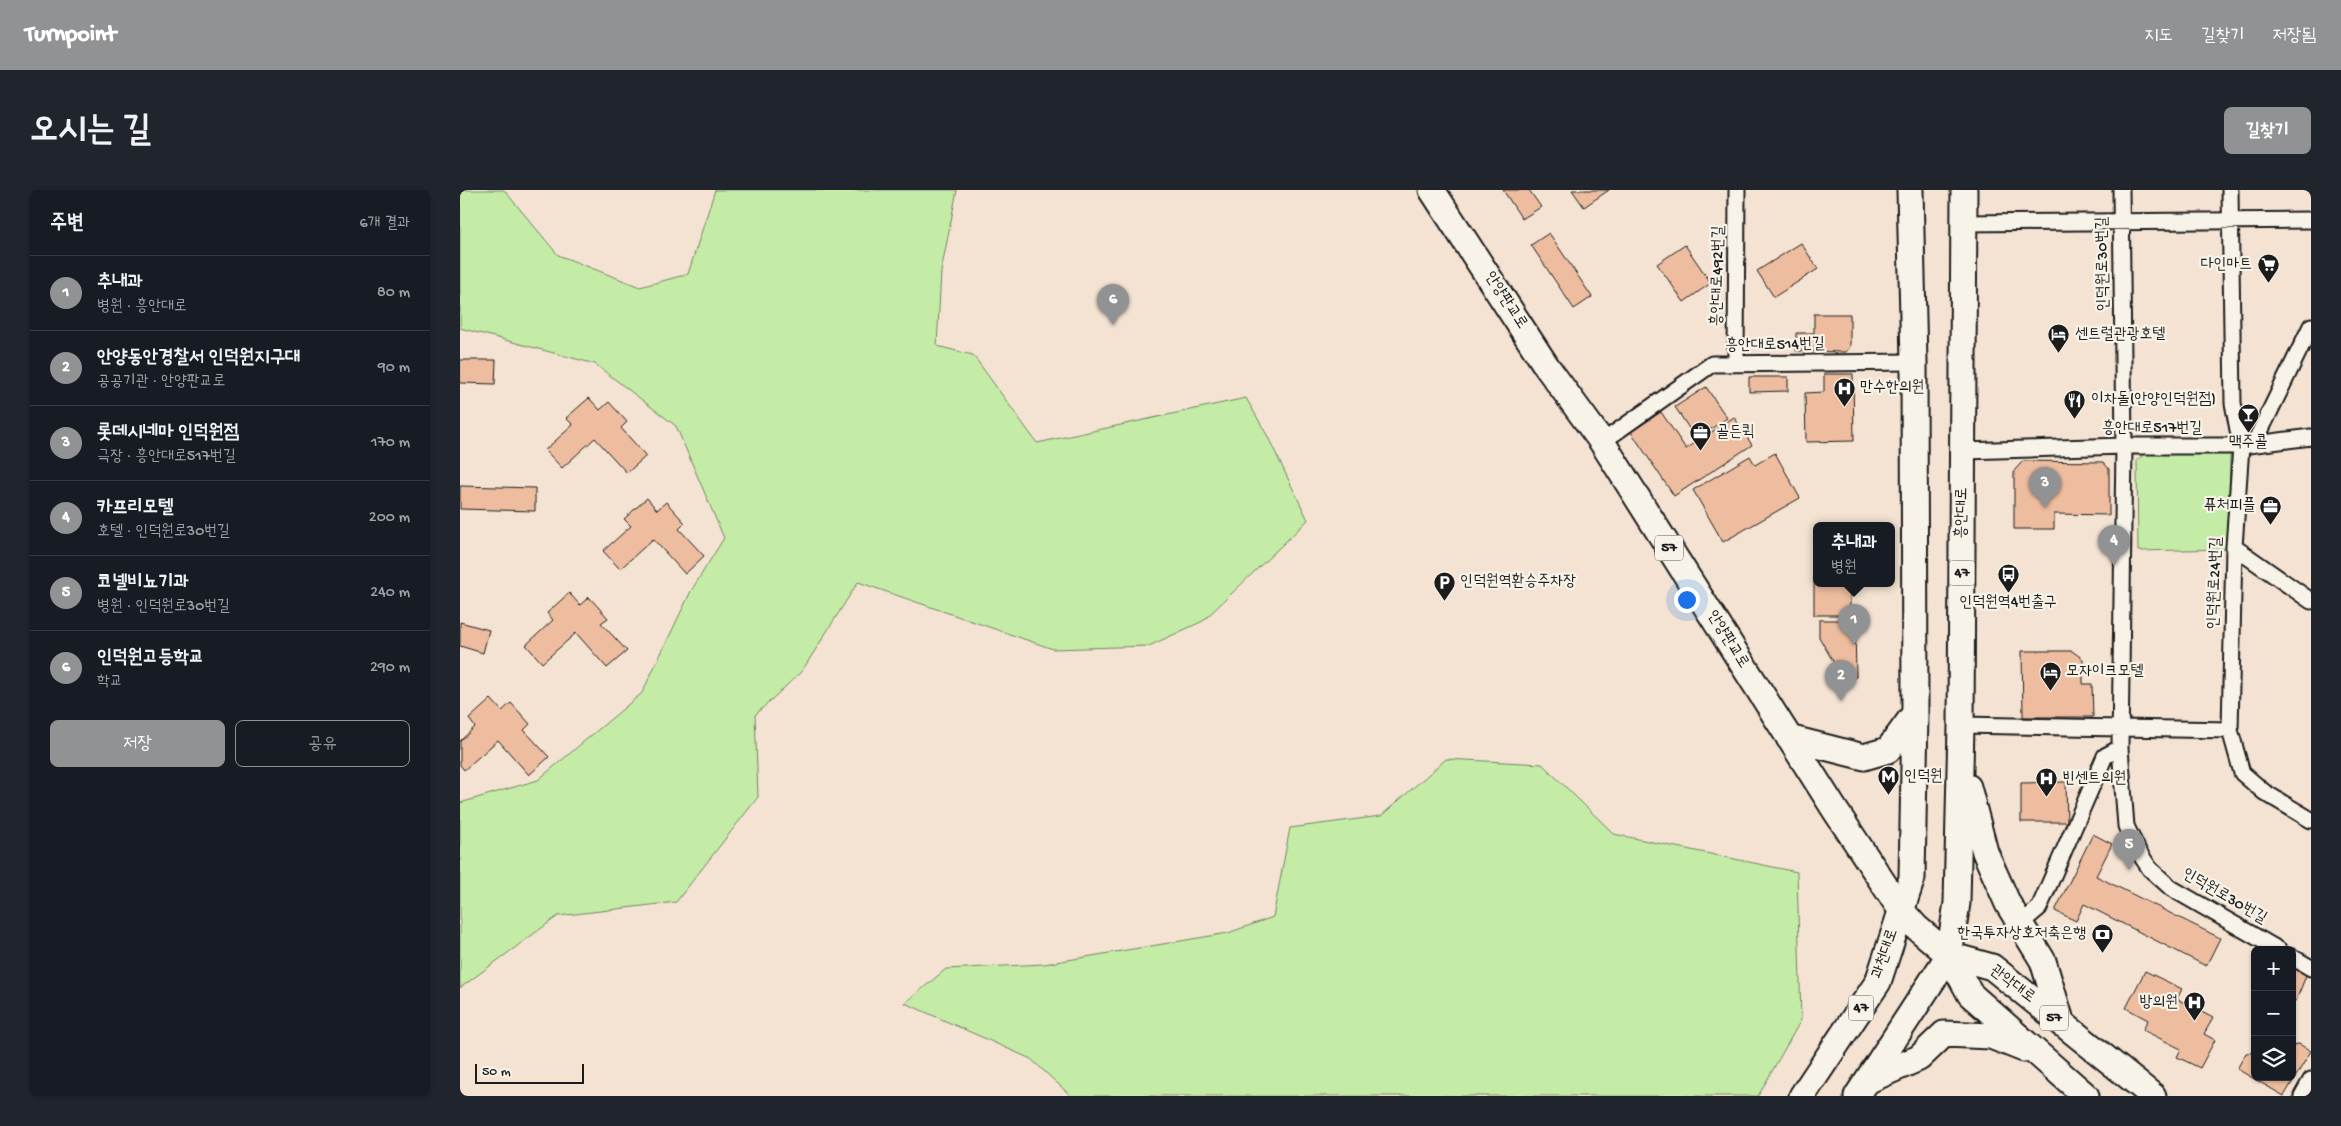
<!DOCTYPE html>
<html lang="ko">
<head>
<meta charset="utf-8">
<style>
  body { margin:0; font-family:"Gochi Hand","Poor Story",sans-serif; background:#20242c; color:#f1f3f6 }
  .controls { position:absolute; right:15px; bottom:15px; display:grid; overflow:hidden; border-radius:8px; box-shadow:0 1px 4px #0004 }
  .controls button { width:45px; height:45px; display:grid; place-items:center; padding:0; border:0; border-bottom:1px solid #363941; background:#171b24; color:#f1f3f6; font:25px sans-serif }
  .scale { position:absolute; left:15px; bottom:12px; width:109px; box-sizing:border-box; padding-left:5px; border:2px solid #1c1c1c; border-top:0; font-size:14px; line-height:18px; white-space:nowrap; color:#1c1c1c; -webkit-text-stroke:4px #f7f3e8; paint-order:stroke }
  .you { position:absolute; left:1226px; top:409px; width:18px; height:18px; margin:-12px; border:4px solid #fff; border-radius:50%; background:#1a73e8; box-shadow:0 0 0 8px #1a73e833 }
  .badge { display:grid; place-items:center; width:32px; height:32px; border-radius:50%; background:#919294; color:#fff; font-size:16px; font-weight:700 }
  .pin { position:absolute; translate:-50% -41px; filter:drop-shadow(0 1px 2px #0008) }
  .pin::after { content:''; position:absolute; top:26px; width:18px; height:15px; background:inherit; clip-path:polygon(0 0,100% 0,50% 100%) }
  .popup { position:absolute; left:1353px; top:332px; width:82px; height:65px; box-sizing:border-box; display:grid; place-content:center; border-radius:8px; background:#171b24; filter:drop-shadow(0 1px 4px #0005); font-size:16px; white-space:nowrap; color:#9ea1a6 }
  .popup b { font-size:19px; color:#f1f3f6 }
  .popup::after { content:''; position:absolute; left:50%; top:100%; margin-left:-10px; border:10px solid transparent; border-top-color:#171b24 }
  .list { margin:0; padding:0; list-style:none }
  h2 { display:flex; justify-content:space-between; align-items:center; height:65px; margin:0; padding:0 20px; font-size:21px }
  h2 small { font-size:16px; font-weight:400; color:#9ea1a6 }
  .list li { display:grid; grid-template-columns:32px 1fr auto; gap:15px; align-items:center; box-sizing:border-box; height:75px; padding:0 20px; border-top:1px solid #363941 }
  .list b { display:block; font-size:19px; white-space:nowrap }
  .list p { margin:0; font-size:16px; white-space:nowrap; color:#9ea1a6 }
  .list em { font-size:16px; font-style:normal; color:#9ea1a6 }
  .actions { display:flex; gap:10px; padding:15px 20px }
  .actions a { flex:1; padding:11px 0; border:1px solid #919294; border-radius:8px; text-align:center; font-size:18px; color:#919294 }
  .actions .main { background:#919294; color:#fff }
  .icon { flex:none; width:28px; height:28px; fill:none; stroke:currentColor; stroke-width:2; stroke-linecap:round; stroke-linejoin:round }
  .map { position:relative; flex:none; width:1851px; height:906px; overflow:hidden; border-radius:8px }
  header { display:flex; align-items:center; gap:30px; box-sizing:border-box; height:70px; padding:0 25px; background:#919294; color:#fff }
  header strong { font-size:24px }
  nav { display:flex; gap:28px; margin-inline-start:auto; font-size:18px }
  .intro { display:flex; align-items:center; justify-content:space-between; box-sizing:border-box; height:120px; padding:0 30px }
  h1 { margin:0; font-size:35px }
  .button { padding:12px 22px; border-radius:8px; background:#919294; color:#fff; font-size:18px; font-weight:700 }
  main { display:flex; gap:30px; padding:0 30px }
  aside { flex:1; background:#171b24; border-radius:8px; box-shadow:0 1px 4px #0004 }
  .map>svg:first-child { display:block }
</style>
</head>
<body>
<header>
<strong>Turnpoint</strong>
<nav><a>지도</a><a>길찾기</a><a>저장됨</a></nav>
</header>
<div class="intro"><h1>오시는 길</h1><a class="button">길찾기</a></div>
<main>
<aside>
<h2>주변<small>6개 결과</small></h2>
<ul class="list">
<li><span class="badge">1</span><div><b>추내과</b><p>병원 · 흥안대로</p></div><em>80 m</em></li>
<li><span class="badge">2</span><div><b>안양동안경찰서 인덕원지구대</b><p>공공기관 · 안양판교로</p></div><em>90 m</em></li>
<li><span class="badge">3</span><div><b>롯데시네마 인덕원점</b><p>극장 · 흥안대로517번길</p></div><em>170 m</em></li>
<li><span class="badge">4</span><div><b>카프리모텔</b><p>호텔 · 인덕원로30번길</p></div><em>200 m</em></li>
<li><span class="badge">5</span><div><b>코넬비뇨기과</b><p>병원 · 인덕원로30번길</p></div><em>240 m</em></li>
<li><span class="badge">6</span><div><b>인덕원고등학교</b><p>학교</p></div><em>290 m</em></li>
</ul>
<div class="actions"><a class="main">저장</a><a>공유</a></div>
</aside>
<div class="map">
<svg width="1851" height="906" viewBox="0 0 1851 906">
  <rect width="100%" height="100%" fill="#f4e3d2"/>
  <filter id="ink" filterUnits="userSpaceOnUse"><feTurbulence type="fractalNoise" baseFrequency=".02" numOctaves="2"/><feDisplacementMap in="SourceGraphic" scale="10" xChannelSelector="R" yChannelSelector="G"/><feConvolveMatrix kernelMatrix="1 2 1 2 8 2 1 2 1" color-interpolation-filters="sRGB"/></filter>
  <g filter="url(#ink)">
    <path fill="#c5eca7" stroke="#708462" d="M0,0H44L98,65L180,97L228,84L255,0H497L481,82L477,156L513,165L577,253L786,208L807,245L848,330L743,431L689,456L593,459L398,392L342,481L295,525L298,607L216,712L98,726L0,798V613L78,590L182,503L231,401L264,348L216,236L135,174L0,138Z
      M1691,259L1770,263L1768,359L1678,361L1677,270Z
      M986,569L1082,574L1154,644L1337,682L1341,830L1298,906H611L571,869L445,813L486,779L584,774L768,743L813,727L830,638L921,626Z"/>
    <path fill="#eebd9f" stroke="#1c1c1c" d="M1043,0H1069L1081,17L1062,29Z
      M1112,0H1149L1124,17Z
      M1089,43L1132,107L1114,119L1071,55Z
      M1341,53L1358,79L1314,107L1297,81Z
      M1225,55L1251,93L1224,112L1197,74Z
      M1354,124H1390V157L1386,162L1336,161V143H1354Z
      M0,170H36L35,194L0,193Z
      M1364,184H1393L1394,251L1346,252L1345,203L1364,202Z
      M1289,187H1328V201L1289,202Z
      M1246,197L1267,228L1236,249L1215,217Z
      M129,208L140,220L149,212L167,232L161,238L186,266L167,283L135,248L102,278L85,260L113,235L106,228Z
      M1201,222L1226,259L1274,227L1292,255L1214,306L1171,242Z
      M1315,263L1340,308L1263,352L1233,300L1290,266L1295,275Z
      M1563,271L1643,272L1649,279V325L1594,324V339H1554V281Z
      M0,296L75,298V321L0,319Z
      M187,308L197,320L206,312L225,333L219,339L244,366L225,384L193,349L160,379L143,361L171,336L164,329Z
      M1354,350H1356V394H1390V425H1354Z
      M109,403L120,415L129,407L148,428L141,433L167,461L147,478L116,443L82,473L66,455L93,430L87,423Z
      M1359,430H1395L1396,487H1382L1359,447Z
      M0,432L29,440L23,463L0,456Z
      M1562,461H1612L1623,469V494H1632L1633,527H1563Z
      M31,509L42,521L51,513L70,534L64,540L89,567L69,585L38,550L4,580L0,575V551L15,537L9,529Z
      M1606,592L1607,632H1561V593Z
      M1633,644L1652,654L1636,686L1760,748L1746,776L1624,714L1616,731L1595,721Z
      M1832,777L1847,783L1836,811L1832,809Z
      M1685,781L1722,799L1717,809L1753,828L1744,844L1755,850L1740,878L1717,867L1721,859L1683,840L1688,830L1666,818Z
      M1839,854L1851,861L1824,906L1777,879L1786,863L1795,862V887H1832V855Z"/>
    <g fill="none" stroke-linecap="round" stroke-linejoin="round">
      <defs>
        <path id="minor" d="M1661,0L1664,256L1660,558L1666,636L1678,661L1690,679L1711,698L1819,760
          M1770,0L1773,213L1781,256L1774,357L1770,540L1782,583L1804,602L1851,630
          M1504,33L1851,30
          M1276,173L1277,0
          M1142,252L1252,174L1454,172
          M1794,254L1851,136
          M1504,261L1664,256H1781L1851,247
          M1774,357L1851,411
          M1501,535L1770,540
          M1560,734L1579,718L1645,566L1660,558
          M1832,767L1851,778
          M1842,906L1851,890"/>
        <path id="primary" d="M972,0L1087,177L1142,252L1375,620L1441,720L1456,737L1489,765L1510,804L1626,906
          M1329,548L1404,567L1428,560L1455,523
          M1508,597L1525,662L1548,714L1583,771L1602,834
          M1489,765L1532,777L1693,906
          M1409,890L1459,868L1484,844L1531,846L1564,859
          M1342,906L1418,792L1452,688L1455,523L1454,172L1450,0
          M1397,906L1489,765L1497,713L1501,535L1504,0"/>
      </defs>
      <use href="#minor" stroke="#1c1c1c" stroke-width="19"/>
      <use href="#primary" stroke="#1c1c1c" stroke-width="29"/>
      <use href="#minor" stroke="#f7f3e8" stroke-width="15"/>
      <use href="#primary" stroke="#f7f3e8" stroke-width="25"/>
    </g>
  </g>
  <defs>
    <symbol id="supermarket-pin" viewBox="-11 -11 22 30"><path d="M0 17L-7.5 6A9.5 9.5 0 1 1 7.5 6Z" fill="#1c1c1c" stroke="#f7f3e8"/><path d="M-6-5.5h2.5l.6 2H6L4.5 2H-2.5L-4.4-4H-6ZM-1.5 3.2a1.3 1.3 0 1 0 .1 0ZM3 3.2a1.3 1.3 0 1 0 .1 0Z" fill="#fff"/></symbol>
    <symbol id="hotel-pin" viewBox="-11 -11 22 30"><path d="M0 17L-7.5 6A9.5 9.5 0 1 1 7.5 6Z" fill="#1c1c1c" stroke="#f7f3e8"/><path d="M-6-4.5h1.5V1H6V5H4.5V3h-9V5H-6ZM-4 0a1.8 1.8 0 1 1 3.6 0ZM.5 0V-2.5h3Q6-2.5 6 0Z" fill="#fff"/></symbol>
    <symbol id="hospital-pin" viewBox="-11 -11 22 30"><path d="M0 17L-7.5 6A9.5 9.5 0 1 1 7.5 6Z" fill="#1c1c1c" stroke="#f7f3e8"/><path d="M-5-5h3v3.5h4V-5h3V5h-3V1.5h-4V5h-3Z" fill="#fff"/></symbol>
    <symbol id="restaurant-pin" viewBox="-11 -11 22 30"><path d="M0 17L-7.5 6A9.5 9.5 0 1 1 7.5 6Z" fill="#1c1c1c" stroke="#f7f3e8"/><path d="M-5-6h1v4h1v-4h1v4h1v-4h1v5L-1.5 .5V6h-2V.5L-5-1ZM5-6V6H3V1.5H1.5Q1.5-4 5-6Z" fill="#fff"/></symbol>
    <symbol id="bar-pin" viewBox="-11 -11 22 30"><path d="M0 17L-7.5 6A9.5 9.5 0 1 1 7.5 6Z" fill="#1c1c1c" stroke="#f7f3e8"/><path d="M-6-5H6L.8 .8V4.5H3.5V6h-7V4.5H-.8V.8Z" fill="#fff"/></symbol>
    <symbol id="office-pin" viewBox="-11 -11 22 30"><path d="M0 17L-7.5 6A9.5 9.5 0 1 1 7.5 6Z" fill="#1c1c1c" stroke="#f7f3e8"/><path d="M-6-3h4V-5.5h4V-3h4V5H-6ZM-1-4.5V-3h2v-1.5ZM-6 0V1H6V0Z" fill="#fff"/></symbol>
    <symbol id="bus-pin" viewBox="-11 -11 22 30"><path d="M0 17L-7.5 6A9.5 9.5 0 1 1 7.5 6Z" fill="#1c1c1c" stroke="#f7f3e8"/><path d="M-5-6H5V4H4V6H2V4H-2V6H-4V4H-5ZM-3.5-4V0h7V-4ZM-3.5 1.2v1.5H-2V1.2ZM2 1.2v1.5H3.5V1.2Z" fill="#fff"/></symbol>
    <symbol id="parking-pin" viewBox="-11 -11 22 30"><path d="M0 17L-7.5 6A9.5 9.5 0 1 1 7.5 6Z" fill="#1c1c1c" stroke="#f7f3e8"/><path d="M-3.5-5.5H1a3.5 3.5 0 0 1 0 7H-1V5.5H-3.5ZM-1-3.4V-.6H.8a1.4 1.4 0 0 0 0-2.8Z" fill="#fff"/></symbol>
    <symbol id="metro-pin" viewBox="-11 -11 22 30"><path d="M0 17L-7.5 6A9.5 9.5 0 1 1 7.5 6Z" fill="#1c1c1c" stroke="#f7f3e8"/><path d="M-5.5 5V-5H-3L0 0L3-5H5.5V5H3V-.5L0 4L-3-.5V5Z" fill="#fff"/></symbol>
    <symbol id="bank-pin" viewBox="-11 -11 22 30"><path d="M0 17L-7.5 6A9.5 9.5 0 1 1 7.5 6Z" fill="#1c1c1c" stroke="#f7f3e8"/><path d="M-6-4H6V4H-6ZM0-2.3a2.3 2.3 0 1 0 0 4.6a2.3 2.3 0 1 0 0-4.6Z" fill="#fff"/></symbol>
  </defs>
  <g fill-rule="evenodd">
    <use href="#supermarket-pin" x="1796" y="62" width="25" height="34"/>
    <use href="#hotel-pin" x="1586" y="132" width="25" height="34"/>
    <use href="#hospital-pin" x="1372" y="186" width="25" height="34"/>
    <use href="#restaurant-pin" x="1602" y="198" width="25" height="34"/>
    <use href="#bar-pin" x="1776" y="212" width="25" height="34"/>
    <use href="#office-pin" x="1228" y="230" width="25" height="34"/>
    <use href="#office-pin" x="1798" y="304" width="25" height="34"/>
    <use href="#bus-pin" x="1536" y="372" width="25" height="34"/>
    <use href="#parking-pin" x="972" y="380" width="25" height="34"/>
    <use href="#hotel-pin" x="1578" y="470" width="25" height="34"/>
    <use href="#metro-pin" x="1416" y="574" width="25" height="34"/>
    <use href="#hospital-pin" x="1574" y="576" width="25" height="34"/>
    <use href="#bank-pin" x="1630" y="732" width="25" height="34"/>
    <use href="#hospital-pin" x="1722" y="800" width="25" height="34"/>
  </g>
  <g text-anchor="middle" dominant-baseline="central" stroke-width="4.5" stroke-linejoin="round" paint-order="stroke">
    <g fill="#f7f3e8" stroke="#5e5c59" stroke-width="1">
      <rect x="1195" y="345.5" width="28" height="25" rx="4"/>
      <rect x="1489.5" y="370.5" width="25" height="25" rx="4"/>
      <rect x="1388.5" y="805.5" width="25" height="25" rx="4"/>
      <rect x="1580" y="815.5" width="28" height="25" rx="4"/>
    </g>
    <g font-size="15" font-weight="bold" fill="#1c1c1c">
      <text x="1209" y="358">57</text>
      <text x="1502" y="383">47</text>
      <text x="1401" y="818">47</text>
      <text x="1594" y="828">57</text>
    </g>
    <g font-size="16" fill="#1c1c1c" stroke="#f7f3e8">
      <text transform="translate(1644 74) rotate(-91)">인덕원로30번길</text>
      <text transform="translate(1259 86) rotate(-89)">흥안대로492번길</text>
      <text transform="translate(1045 111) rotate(57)">안양판교로</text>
      <text transform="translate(1315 156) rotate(-1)">흥안대로514번길</text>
      <text x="1692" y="239">흥안대로517번길</text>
      <text transform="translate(1503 323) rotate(-89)">흥안대로</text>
      <text transform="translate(1756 393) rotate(-88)">인덕원로24번길</text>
      <text transform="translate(1267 450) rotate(58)">안양판교로</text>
      <text transform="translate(1764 707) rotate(30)">인덕원로30번길</text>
      <text transform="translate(1426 764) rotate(-71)">과천대로</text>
      <text transform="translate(1552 795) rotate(37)">관악대로</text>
    </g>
    <g font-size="16" fill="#1c1c1c" stroke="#f7f3e8" text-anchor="start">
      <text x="1792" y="75" text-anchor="end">다인마트</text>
      <text x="1615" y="145">센트럴관광호텔</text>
      <text x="1400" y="198">만수한의원</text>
      <text x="1631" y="210">이차돌(안양인덕원점)</text>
      <text x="1256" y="243">골든퀵</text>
      <text x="1788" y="253" text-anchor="middle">맥주콜</text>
      <text x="1795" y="316" text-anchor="end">퓨처피플</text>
      <text x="1000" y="392">인덕원역환승주차장</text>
      <text x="1548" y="413" text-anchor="middle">인덕원역4번출구</text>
      <text x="1606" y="482">모자이크모텔</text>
      <text x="1444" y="587">인덕원</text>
      <text x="1602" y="589">빈센트의원</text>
      <text x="1626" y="744" text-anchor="end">한국투자상호저축은행</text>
      <text x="1718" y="813" text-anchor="end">방의원</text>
    </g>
  </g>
</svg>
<div class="controls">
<button>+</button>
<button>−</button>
<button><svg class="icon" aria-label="layers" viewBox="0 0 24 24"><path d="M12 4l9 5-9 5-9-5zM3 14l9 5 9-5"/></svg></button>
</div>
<div class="scale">50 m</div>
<div class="you"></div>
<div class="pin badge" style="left:1394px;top:455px">1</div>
<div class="popup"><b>추내과</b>병원</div>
<div class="pin badge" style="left:1381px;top:511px">2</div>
<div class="pin badge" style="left:1585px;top:318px">3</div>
<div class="pin badge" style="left:1654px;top:376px">4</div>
<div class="pin badge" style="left:1669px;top:680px">5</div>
<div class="pin badge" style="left:653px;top:135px">6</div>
</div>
</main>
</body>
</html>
